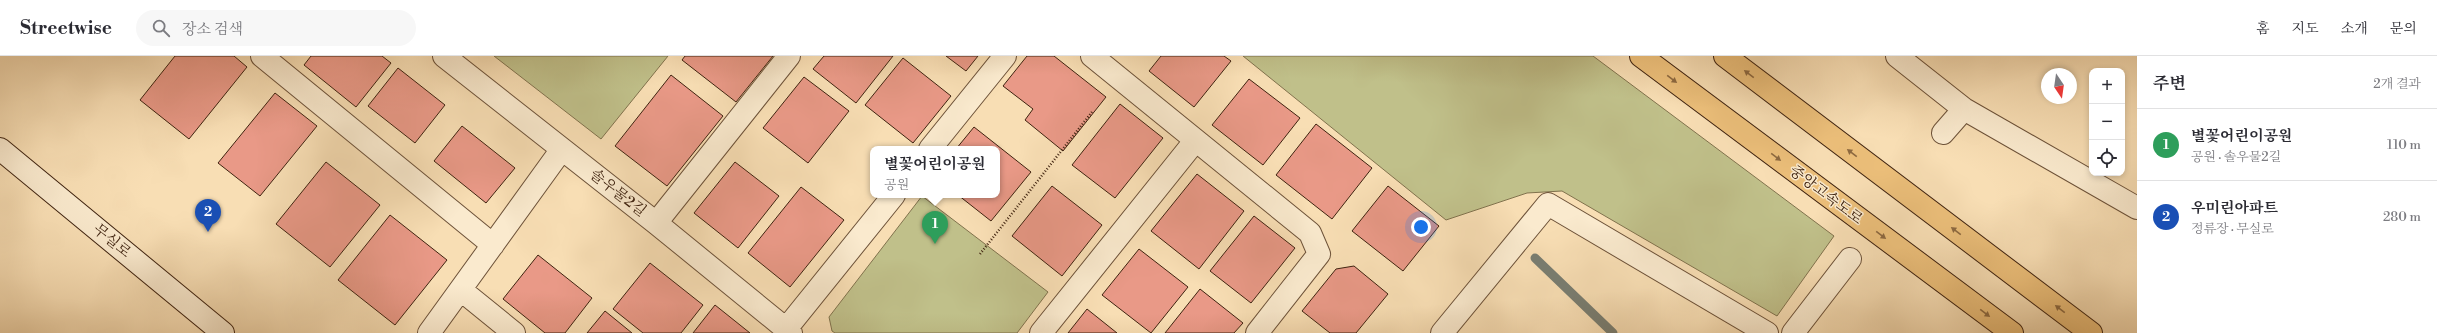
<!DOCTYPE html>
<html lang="ko">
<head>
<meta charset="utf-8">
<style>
  body { margin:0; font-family:"Libre Bodoni","Noto Serif KR",serif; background:#f7f7f7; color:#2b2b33 }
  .controls { position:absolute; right:12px; top:12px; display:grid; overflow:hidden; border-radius:8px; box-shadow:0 2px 6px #0003 }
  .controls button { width:36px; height:36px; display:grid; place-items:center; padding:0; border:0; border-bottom:1px solid #e1e1e2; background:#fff; color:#2b2b33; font:20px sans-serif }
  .compass { position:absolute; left:2041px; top:12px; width:36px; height:36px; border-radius:50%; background:#fff; box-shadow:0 2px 6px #0003; rotate:167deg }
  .you { position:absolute; left:1421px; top:171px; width:14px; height:14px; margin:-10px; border:3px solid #fff; border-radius:50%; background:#1a73e8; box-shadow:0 0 0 6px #1a73e833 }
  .badge { display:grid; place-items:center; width:26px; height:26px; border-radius:50%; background:#2563eb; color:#fff; font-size:13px; font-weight:700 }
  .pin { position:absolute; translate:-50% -33px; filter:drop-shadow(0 1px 2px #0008) }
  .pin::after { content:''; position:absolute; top:21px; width:14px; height:12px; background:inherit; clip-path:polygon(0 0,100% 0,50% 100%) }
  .popup { position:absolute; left:870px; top:90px; width:130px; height:52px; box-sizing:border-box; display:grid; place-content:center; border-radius:8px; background:#fff; filter:drop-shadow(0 1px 3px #0005); font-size:13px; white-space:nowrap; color:#7c7c81 }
  .popup b { font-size:15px; color:#2b2b33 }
  .popup::after { content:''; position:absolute; left:50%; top:100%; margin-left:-8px; border:8px solid transparent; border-top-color:#fff }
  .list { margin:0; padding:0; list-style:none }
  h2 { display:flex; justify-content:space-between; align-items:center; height:52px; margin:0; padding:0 16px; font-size:17px }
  h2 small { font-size:13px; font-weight:400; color:#7c7c81 }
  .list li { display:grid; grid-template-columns:26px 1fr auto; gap:12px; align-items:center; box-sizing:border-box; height:72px; padding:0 16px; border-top:1px solid #e1e1e2 }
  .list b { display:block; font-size:15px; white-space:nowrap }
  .list p { margin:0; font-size:13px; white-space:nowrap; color:#7c7c81 }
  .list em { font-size:13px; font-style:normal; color:#7c7c81 }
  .icon { flex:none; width:22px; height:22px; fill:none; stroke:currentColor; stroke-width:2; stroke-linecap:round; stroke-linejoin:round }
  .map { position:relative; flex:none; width:2137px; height:277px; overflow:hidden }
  header { display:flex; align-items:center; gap:24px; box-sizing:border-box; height:56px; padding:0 20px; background:#fff; border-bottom:1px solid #e1e1e2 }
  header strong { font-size:19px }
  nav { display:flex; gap:22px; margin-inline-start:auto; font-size:14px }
  .search { width:280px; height:36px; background:#f7f7f7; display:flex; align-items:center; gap:10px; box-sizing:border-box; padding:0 14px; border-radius:22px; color:#7c7c81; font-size:15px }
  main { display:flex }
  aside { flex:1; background:#fff }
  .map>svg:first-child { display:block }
</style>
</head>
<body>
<header>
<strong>Streetwise</strong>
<div class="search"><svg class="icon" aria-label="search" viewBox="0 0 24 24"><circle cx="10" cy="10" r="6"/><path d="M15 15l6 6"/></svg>장소 검색</div>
<nav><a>홈</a><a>지도</a><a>소개</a><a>문의</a></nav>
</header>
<main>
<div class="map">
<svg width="2137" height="277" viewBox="0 0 2137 277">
  <rect width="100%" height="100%" fill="#f8deb4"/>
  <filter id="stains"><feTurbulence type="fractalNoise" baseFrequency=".005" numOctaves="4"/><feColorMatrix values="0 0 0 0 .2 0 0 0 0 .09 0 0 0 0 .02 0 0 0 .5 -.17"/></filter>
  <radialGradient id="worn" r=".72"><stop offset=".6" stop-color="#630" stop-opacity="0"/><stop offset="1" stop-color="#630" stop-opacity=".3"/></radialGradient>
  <path fill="#c0c08a" stroke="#80724d" d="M494,0H668L601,83Z
    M1243,0H1593L1834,180L1777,260L1562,135L1527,137L1446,164Z
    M922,140L1048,236L1017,277H835L832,275L829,261Z"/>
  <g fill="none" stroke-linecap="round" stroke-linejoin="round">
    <path stroke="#797e72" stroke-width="9" d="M1535,202L1613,277"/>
  </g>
  <path fill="#e99987" stroke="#3f2310" d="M175,0H234L247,11L189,83L140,44Z
    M311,0H382L391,7L356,51L304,9Z
    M685,0H773L736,46L682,4Z
    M824,0H893L856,47L813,13Z
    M946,0H978L966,15Z
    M1027,0H1054L1106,41L1063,95L1025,64L1033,53L1003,30Z
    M1161,0H1224L1231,5L1194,51L1149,15Z
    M903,2L951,40L913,87L865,49Z
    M398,12L445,49L415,87L368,50Z
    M671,19L723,60L667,130L615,90Z
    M804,21L849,55L808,107L763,72Z
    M1249,23L1300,62L1263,109L1212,69Z
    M275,37L317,70L260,140L218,107Z
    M1120,48L1163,82L1115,142L1072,109Z
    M1316,68L1372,112L1332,163L1276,119Z
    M462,70L515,112L486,147L434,105Z
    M974,71L1031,116L991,165L958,139H997V93H956Z
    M326,106L380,149L330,211L276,168Z
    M735,106L779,140L738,192L694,157Z
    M1197,118L1244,155L1199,213L1151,175Z
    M1052,130L1102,169L1062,220L1012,180Z
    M1388,130L1439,170L1403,215L1352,175Z
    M801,131L844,164L790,231L748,197Z
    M390,159L447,204L395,269L338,224Z
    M1254,160L1295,192L1251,247L1210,215Z
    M1139,193L1188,231L1151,277L1102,239Z
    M538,199L592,242L565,277H545L503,243Z
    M650,207L703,249L681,277H643L613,253Z
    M1354,210L1388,238L1356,277H1330L1302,255L1336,213Z
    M1200,233L1243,267L1234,277H1165Z
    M715,249L750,277H693Z
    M1087,253L1117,277H1068Z
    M605,255L632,277H587Z"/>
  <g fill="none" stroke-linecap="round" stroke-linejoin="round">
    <defs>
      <path id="street" d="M262,0L493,189
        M444,0L656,167L791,277
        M1092,0L1310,177L1319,198L1257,277
        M1897,0L1964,53L2137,152
        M1943,77L1964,53
        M930,93L1005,0
        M656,167L789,0
        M461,234L514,277
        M786,273L894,139
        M429,277L562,93
        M1041,277L1195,85
        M1442,277L1548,148L1767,277
        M1793,277L1850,203"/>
      <path id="secondary" d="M0,93L223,277"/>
      <path id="highway" d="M1641,0L2012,277
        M1725,0L2091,277"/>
    </defs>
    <use href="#street" stroke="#6d5239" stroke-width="24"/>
    <use href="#secondary" stroke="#3f2310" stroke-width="24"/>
    <use href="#highway" stroke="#3f2310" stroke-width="24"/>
    <path stroke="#3f2310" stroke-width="2.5" stroke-dasharray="1 2" stroke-linecap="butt" d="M980,198L1092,56"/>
    <use href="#street" stroke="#faeace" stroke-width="22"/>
    <use href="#secondary" stroke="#faeace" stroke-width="22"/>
    <use href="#highway" stroke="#ecbf7a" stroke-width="22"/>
  </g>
  <defs><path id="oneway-solid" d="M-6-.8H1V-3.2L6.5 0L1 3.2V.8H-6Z"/></defs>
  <g fill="#8d6940">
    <use href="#oneway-solid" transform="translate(1749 18) rotate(-143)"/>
    <use href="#oneway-solid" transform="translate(1672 23) rotate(37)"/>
    <use href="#oneway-solid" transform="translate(1852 97) rotate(-143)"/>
    <use href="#oneway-solid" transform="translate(1776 101) rotate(37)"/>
    <use href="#oneway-solid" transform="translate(1956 175) rotate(-143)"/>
    <use href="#oneway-solid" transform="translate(1881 179) rotate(37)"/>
    <use href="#oneway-solid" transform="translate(2060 253) rotate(-143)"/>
    <use href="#oneway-solid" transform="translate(1985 257) rotate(37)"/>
  </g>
  <g text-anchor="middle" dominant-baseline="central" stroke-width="3" stroke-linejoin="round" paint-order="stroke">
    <g font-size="15" fill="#3f2310" stroke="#faeace">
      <text transform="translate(618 137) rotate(38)">솔우물2길</text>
      <text transform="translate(1826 139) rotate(37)">중앙고속도로</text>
      <text transform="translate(112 185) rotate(39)">무실로</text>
    </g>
  </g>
  <rect width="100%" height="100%" filter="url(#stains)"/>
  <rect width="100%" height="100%" fill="url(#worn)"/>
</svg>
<div class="controls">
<button>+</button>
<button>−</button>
<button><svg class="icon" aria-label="locate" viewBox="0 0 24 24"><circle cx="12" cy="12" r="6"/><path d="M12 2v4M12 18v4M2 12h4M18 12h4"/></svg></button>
</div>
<svg class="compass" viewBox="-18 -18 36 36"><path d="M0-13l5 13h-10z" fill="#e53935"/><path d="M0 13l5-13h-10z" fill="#7c7c81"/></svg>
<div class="you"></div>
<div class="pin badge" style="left:935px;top:188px;background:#2e9e5b">1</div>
<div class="popup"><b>별꽃어린이공원</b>공원</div>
<div class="pin badge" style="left:208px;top:176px;background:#1a4fb4">2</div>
</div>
<aside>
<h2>주변<small>2개 결과</small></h2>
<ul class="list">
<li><span class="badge" style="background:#2e9e5b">1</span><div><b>별꽃어린이공원</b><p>공원 · 솔우물2길</p></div><em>110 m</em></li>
<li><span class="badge" style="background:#1a4fb4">2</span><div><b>우미린아파트</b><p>정류장 · 무실로</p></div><em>280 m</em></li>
</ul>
</aside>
</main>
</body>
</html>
